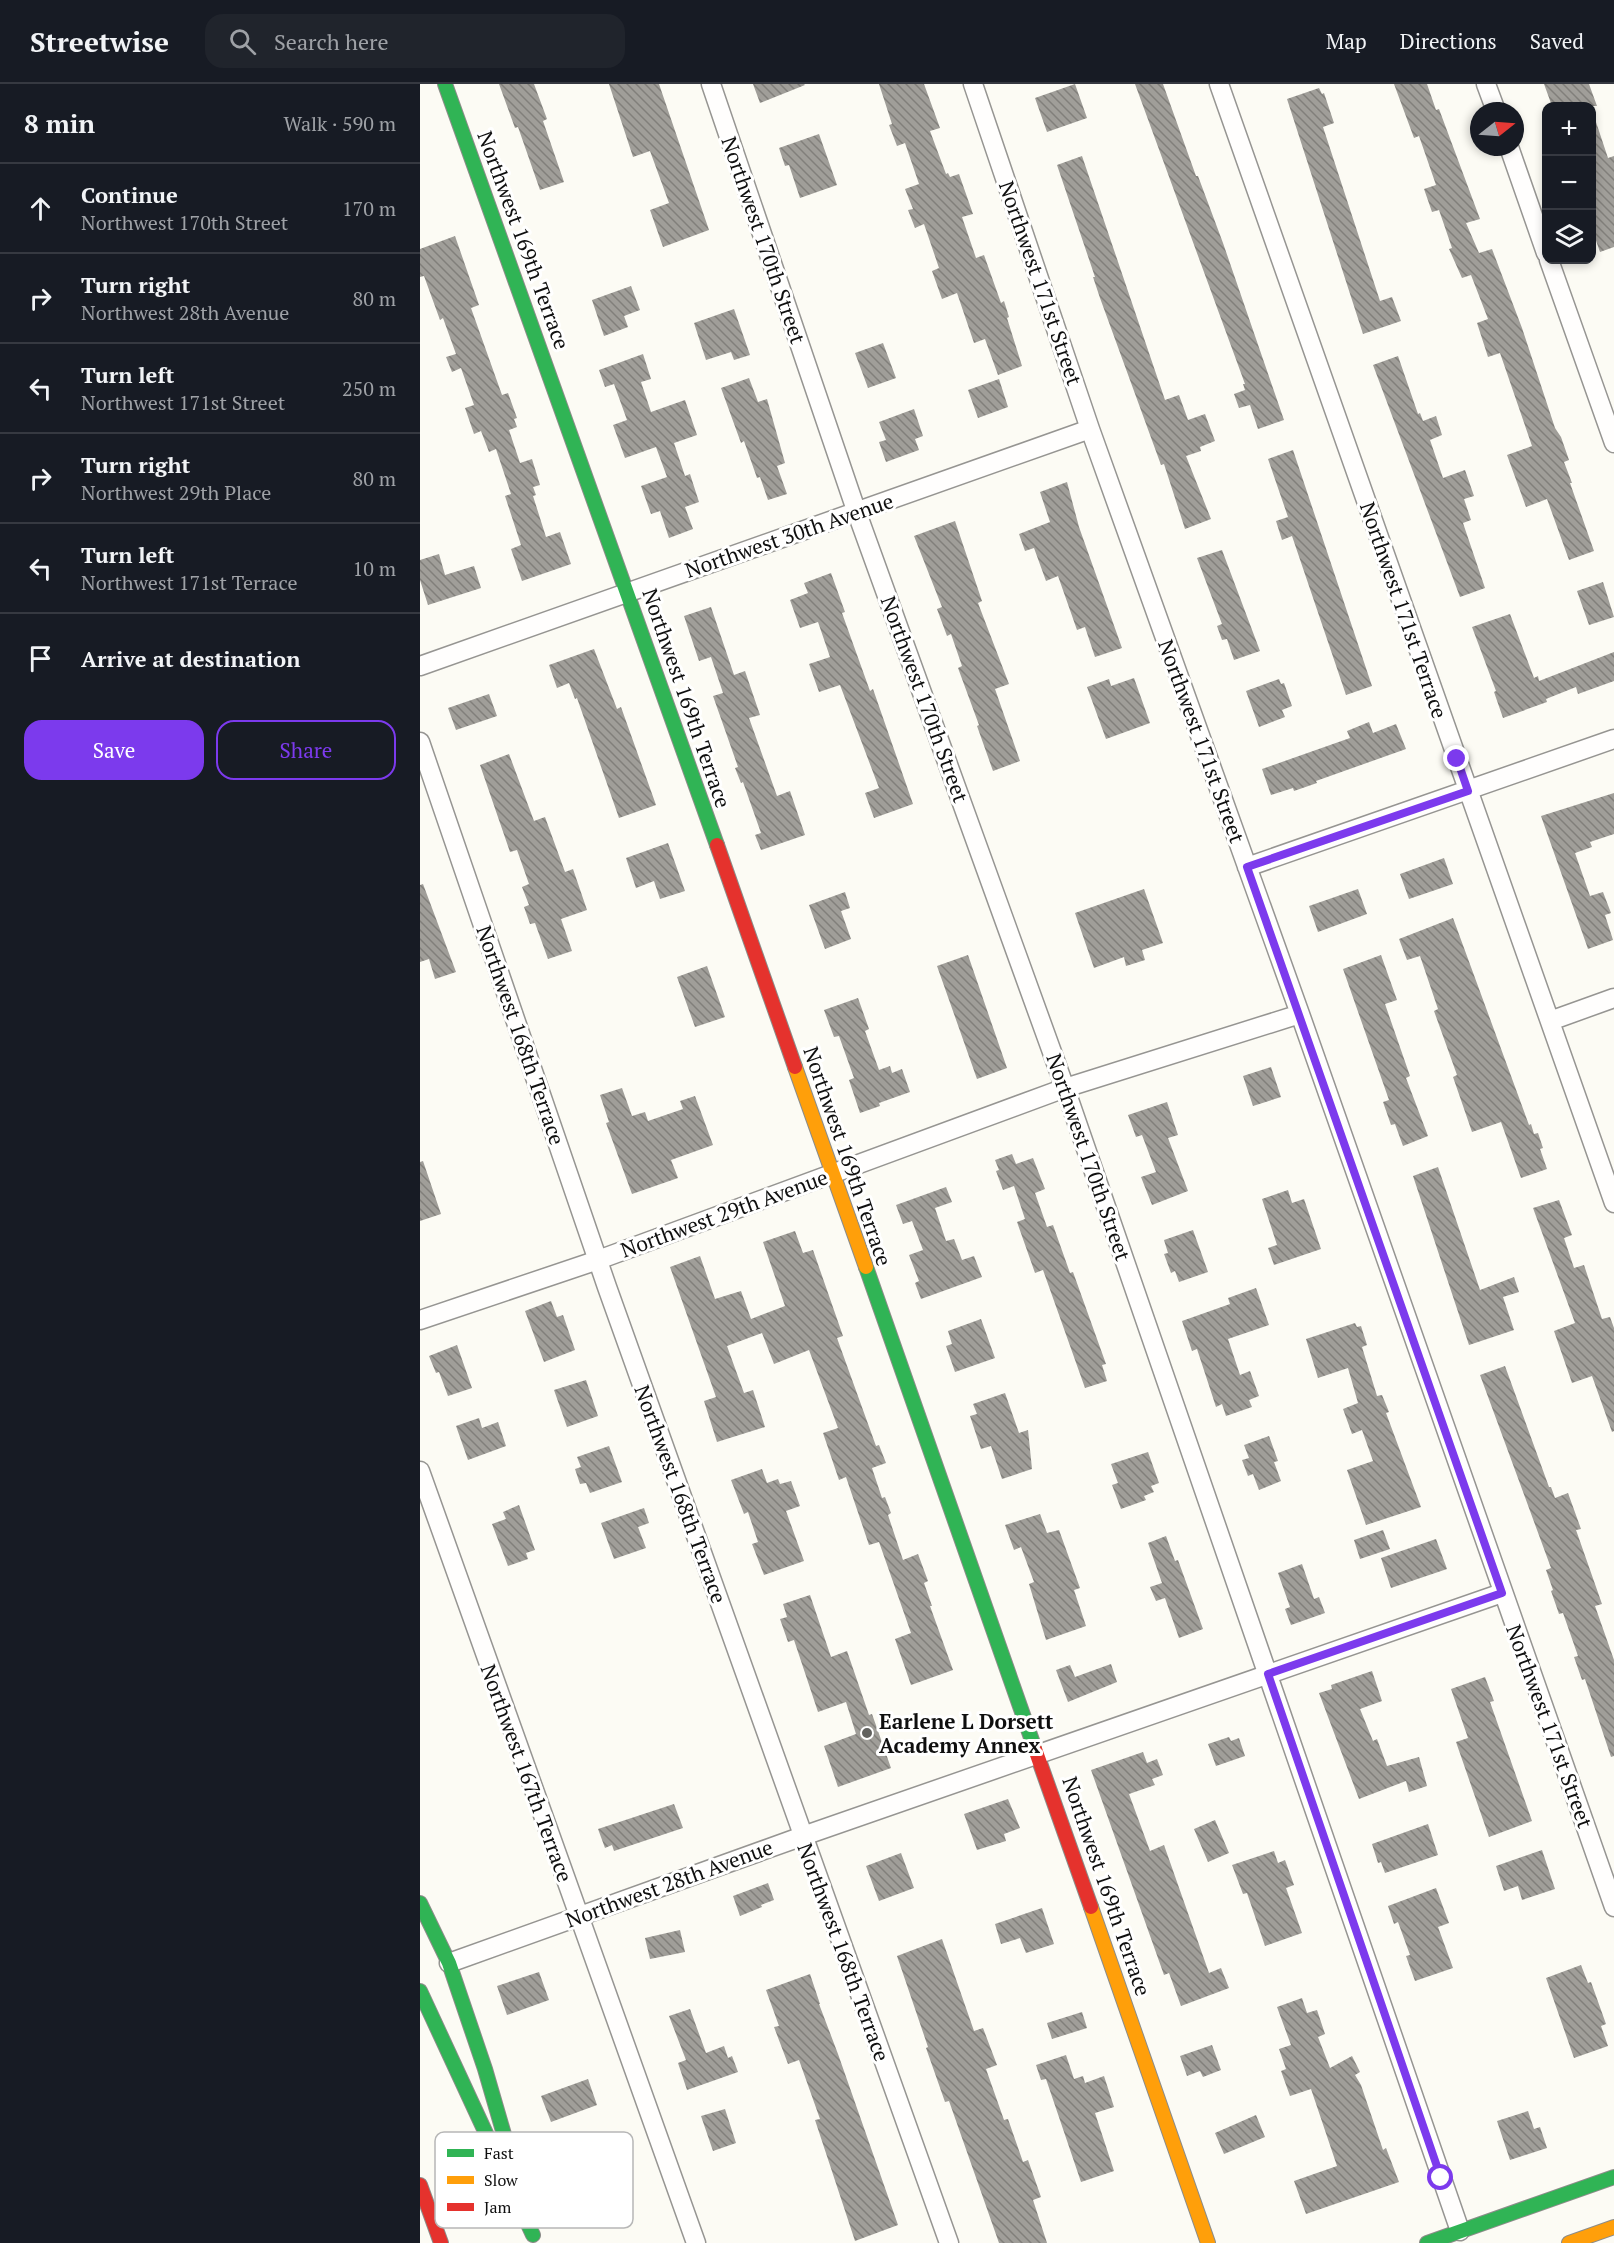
<!DOCTYPE html>
<html lang="en">
<head>
<meta charset="utf-8">
<style>
  body { margin:0; font-family:"PT Serif",serif; background:#20242c; color:#f1f3f6 }
  .controls { position:absolute; right:18px; top:18px; display:grid; overflow:hidden; border-radius:12px; box-shadow:0 3px 9px #0003 }
  .controls button { width:54px; height:54px; display:grid; place-items:center; padding:0; border:0; border-bottom:2px solid #363941; background:#171b24; color:#f1f3f6; font:30px sans-serif }
  .compass { position:absolute; left:1050px; top:18px; width:54px; height:54px; border-radius:50%; background:#171b24; box-shadow:0 3px 9px #0003; rotate:73deg }
  .stop { position:absolute; width:18px; height:18px; margin:-14px; border:4px solid #7c3aed; border-radius:50%; background:#fff }
  .stop.end { background:#7c3aed; border-color:#fff; box-shadow:0 2px 6px #0008 }
  .list { margin:0; padding:0; list-style:none }
  h2 { display:flex; justify-content:space-between; align-items:center; height:78px; margin:0; padding:0 24px; font-size:26px }
  h2 small { font-size:20px; font-weight:400; color:#9ea1a6 }
  .list li { display:grid; grid-template-columns:39px 1fr auto; gap:18px; align-items:center; box-sizing:border-box; height:90px; padding:0 24px; border-top:2px solid #363941 }
  .list b { display:block; font-size:22px; white-space:nowrap }
  .list p { margin:0; font-size:20px; white-space:nowrap; color:#9ea1a6 }
  .list em { font-size:20px; font-style:normal; color:#9ea1a6 }
  .actions { display:flex; gap:12px; padding:18px 24px }
  .actions a { flex:1; padding:14px 0; border:2px solid #7c3aed; border-radius:18px; text-align:center; font-size:21px; color:#7c3aed }
  .actions .main { background:#7c3aed; color:#fff }
  .icon { flex:none; width:33px; height:33px; fill:none; stroke:currentColor; stroke-width:2; stroke-linecap:round; stroke-linejoin:round }
  .map { position:relative; flex:none; width:1194px; height:2159px; overflow:hidden }
  header { display:flex; align-items:center; gap:36px; box-sizing:border-box; height:84px; padding:0 30px; background:#171b24; border-bottom:2px solid #363941 }
  header strong { font-size:28px }
  nav { display:flex; gap:33px; margin-inline-start:auto; font-size:21px }
  .search { width:420px; height:54px; background:#20242c; display:flex; align-items:center; gap:15px; box-sizing:border-box; padding:0 21px; border-radius:18px; color:#9ea1a6; font-size:22px }
  main { display:flex }
  aside { flex:1; background:#171b24 }
  .map>svg:first-child { display:block }
</style>
</head>
<body>
<header>
<strong>Streetwise</strong>
<div class="search"><svg class="icon" aria-label="search" viewBox="0 0 24 24"><circle cx="10" cy="10" r="6"/><path d="M15 15l6 6"/></svg>Search here</div>
<nav><a>Map</a><a>Directions</a><a>Saved</a></nav>
</header>
<main>
<aside>
<h2>8 min<small>Walk · 590 m</small></h2>
<ul class="list">
<li><svg class="icon" aria-label="ahead" viewBox="0 0 24 24"><path d="M12 20V5M6 11l6-6 6 6"/></svg><div><b>Continue</b><p>Northwest 170th Street</p></div><em>170 m</em></li>
<li><svg class="icon" aria-label="right" viewBox="0 0 24 24"><path d="M7 20v-9h11M14 6l5 5-5 5"/></svg><div><b>Turn right</b><p>Northwest 28th Avenue</p></div><em>80 m</em></li>
<li><svg class="icon" aria-label="left" viewBox="0 0 24 24"><path d="M17 20v-9H6M10 6l-5 5 5 5"/></svg><div><b>Turn left</b><p>Northwest 171st Street</p></div><em>250 m</em></li>
<li><svg class="icon" aria-label="right" viewBox="0 0 24 24"><path d="M7 20v-9h11M14 6l5 5-5 5"/></svg><div><b>Turn right</b><p>Northwest 29th Place</p></div><em>80 m</em></li>
<li><svg class="icon" aria-label="left" viewBox="0 0 24 24"><path d="M17 20v-9H6M10 6l-5 5 5 5"/></svg><div><b>Turn left</b><p>Northwest 171st Terrace</p></div><em>10 m</em></li>
<li><svg class="icon" aria-label="arrive" viewBox="0 0 24 24"><path d="M6 21V4h12l-3 4 3 4H6"/></svg><div><b>Arrive at destination</b></div></li>
</ul>
<div class="actions"><a class="main">Save</a><a>Share</a></div>
</aside>
<div class="map">
<svg width="1194" height="2159" viewBox="0 0 1194 2159">
  <defs>
    <pattern id="building-back-hatch" width="6" height="6" patternUnits="userSpaceOnUse" patternTransform="scale(1.5)"><rect width="6" height="6" fill="#a09e99"/><path d="M-1 5l2 2M0 0l6 6M5-1l2 2" fill="none" stroke="#817f7b"/></pattern>
  </defs>
  <rect width="100%" height="100%" fill="#fcfbf4"/>
  <path fill="url(#building-back-hatch)" d="M79,0H114L127,35L123,37L144,98L120,106L98,43L95,44Z
    M189,0H239L289,146L243,163L230,126L249,119L230,67L213,73Z
    M333,0H384L385,1L340,19Z
    M459,0H504L520,44L510,47L526,90L528,89L530,93L539,90L553,130L542,133L556,174L564,171L581,219L584,217L589,233L587,234L602,282L578,291L565,255L554,259L537,209L522,215L512,187L519,184L504,140L495,144L488,126L493,125L485,105L499,100L485,59L477,62L469,41L472,40Z
    M655,0L667,34L627,48L615,14Z
    M715,0H743L776,92H778L803,159L864,336L838,345L830,321L819,324L814,310L825,306L823,300H825Z
    M974,0H1007L1016,26L1019,25L1060,135L1046,139L1059,169L1072,165L1102,244L1135,344L1141,353L1149,376L1144,378L1152,399H1150L1174,467L1149,476L1127,415L1106,423L1087,371L1112,362L1080,269L1068,273L1057,239L1068,235L1051,191L1042,194L1029,165L1032,164L1019,126L1012,128L1004,105L1016,101L999,52L994,54Z
    M1124,0H1169L1177,22H1132Z
    M899,4L902,10L904,9L914,39L903,43L960,217L972,213L981,237L943,250L867,15Z
    M1174,32L1188,74L1194,72V163L1180,168L1172,145V33Z
    M399,50L417,101L380,114L369,81L365,82L359,64Z
    M662,72L745,316L759,311L768,336L785,330L795,357L780,363L781,367L766,372L791,435L765,445L744,380L741,381L680,214L673,193H675L637,81Z
    M35,152L59,221L51,224L82,311L88,309L97,334L94,335L97,343L89,346L100,379L112,375L120,401L113,403L116,411L113,412L126,453L140,448L151,480L102,497L91,465L101,461L85,412L91,410L76,365L69,368L61,347L54,350L45,324L54,321L41,284L32,288L26,273L36,270L23,234L20,236L4,192L0,193V165Z
    M211,202L220,226L204,232L208,243L184,252L172,216Z
    M314,225L330,271L314,276L311,268L286,276L274,239Z
    M463,259L476,294L448,304L435,269Z
    M223,270L231,295L221,298L231,328L265,316L277,351L254,359L265,392L270,390L279,418L265,423L273,445L249,454L240,427L231,430L221,402L247,393L236,363L205,374L193,341L207,336L194,300L185,303L179,286Z
    M978,272L998,330L1000,329L1003,337L1016,332L1022,351L1010,356L1023,394L1045,386L1054,412L1044,415L1051,436L1043,439L1065,504L1040,513L953,281Z
    M329,294L338,318L347,315L365,379L357,382L367,410L348,416L340,393L337,394L324,357L321,359L301,304Z
    M579,295L588,323L558,334L548,306Z
    M494,325L503,352L495,355L499,366L466,378L459,358L466,356L459,338Z
    M873,366L952,602L926,611L872,452L862,456L856,437L868,433L848,375Z
    M647,398L659,443L702,564L675,573L665,543L657,546L638,492L626,497L614,464L605,467L599,450L630,438L620,408Z
    M535,437L562,517L558,519L589,600L575,605L600,677L573,687L557,642L559,641L538,584L542,582L531,550L527,552L517,525L522,523L494,452Z
    M802,466L840,567L814,576L807,555L802,556L797,542L802,540L777,474Z
    M19,470L25,491L54,482L61,504L8,521L0,496V476Z
    M411,489L425,528L422,529L450,607L453,605L493,720L454,734L445,709L459,704L420,601L399,608L389,580L410,573L398,538L380,544L370,516L388,509L384,499Z
    M1183,498L1194,533L1169,541L1157,507Z
    M291,523L314,591L325,587L340,631L329,634L357,712L370,707L385,751L341,766L335,751L341,749L323,698L321,699L315,684L318,683L293,612L303,609L291,573L279,577L264,532Z
    M1090,530L1114,594L1118,592L1119,597L1194,568V597L1158,610L1156,603L1126,615L1127,618L1083,634L1074,608L1076,607L1052,543Z
    M174,565L197,625L201,623L236,721L199,734L157,614L155,615L149,599L137,604L129,581Z
    M714,594L730,639L686,655L667,603L689,595L691,602Z
    M859,595L861,600L864,599L872,622L862,626L865,633L839,643L826,607Z
    M69,610L77,632L36,646L28,624Z
    M949,638L953,649L976,640L986,665L896,697L897,699L874,707L873,704L851,711L842,685L930,654L927,647Z
    M89,670L114,737L125,733L145,788L153,785L167,826L141,835L152,867L128,875L115,839L110,840L104,823L109,821L102,803L109,800L97,766L90,768L60,681Z
    M1194,709V750L1170,758L1172,763L1155,769L1170,812L1183,808L1191,829L1185,831L1193,856L1168,865L1121,732Z
    M248,759L265,807L240,815L234,797L216,804L206,774Z
    M1024,774L1033,800L989,815L980,790Z
    M3,800L36,888L15,895L9,875L0,878V801Z
    M724,805L743,859L722,866L725,876L706,882L704,873L674,884L655,829Z
    M938,805L947,830L898,848L889,822Z
    M425,808L430,824L421,827L431,855L405,865L389,821Z
    M1033,834L1109,1041L1111,1040L1114,1050L1118,1049L1123,1064L1120,1065L1127,1085L1101,1094L1081,1038L1052,1048L1033,993L1037,991L1014,927L1018,925L1000,872L987,876L979,855Z
    M548,871L587,984L557,995L517,882Z
    M961,871L977,916L965,920L990,992L986,994L1008,1052L983,1062L975,1040L971,1041L963,1018L969,1016L923,885Z
    M287,882L305,933L275,943L257,893Z
    M438,914L449,945L445,947L459,986L470,982L472,989L482,985L490,1008L459,1019L460,1022L440,1029L429,996L434,994L419,952L414,953L404,926Z
    M851,983L861,1013L833,1022L823,992Z
    M202,1004L212,1032L225,1028L228,1037L263,1025L260,1017L275,1012L293,1061L251,1076L258,1094L212,1110L186,1039L189,1038L180,1011Z
    M747,1018L758,1051L748,1054L768,1107L732,1121L721,1093L736,1088L722,1051L716,1053L708,1031Z
    M592,1070L596,1080L613,1074L625,1105L615,1109L627,1143L633,1141L650,1189L653,1188L686,1280L682,1281L687,1297L665,1304L623,1186L615,1189L597,1138L605,1135L594,1102L583,1106L576,1087L579,1086L575,1076Z
    M3,1077L21,1130L0,1137V1078Z
    M1018,1083L1060,1206L1094,1193L1099,1208L1083,1213L1094,1246L1049,1261L993,1092Z
    M526,1103L532,1118L515,1124L526,1157L534,1155L542,1176L554,1172L562,1193L501,1215L495,1199L499,1197L489,1171L503,1166L492,1137L483,1140L476,1121Z
    M868,1106L872,1119L884,1115L901,1165L854,1181L848,1164L857,1161L842,1115Z
    M1139,1116L1152,1151L1144,1154L1154,1184L1164,1181L1182,1235L1190,1233L1194,1244V1347L1192,1348L1172,1292L1152,1299L1134,1247L1155,1239L1113,1124Z
    M773,1146L788,1188L759,1198L755,1187L751,1189L744,1170L748,1169L744,1156Z
    M375,1147L383,1169L393,1166L423,1252L417,1254L456,1362L459,1361L466,1379L452,1384L462,1414L465,1413L471,1429L468,1431L483,1476L498,1470L508,1497L504,1499L512,1522H510L533,1586L491,1601L475,1555L491,1549L459,1458L449,1461L426,1393L419,1396L403,1349L418,1344L389,1266L354,1280L342,1249L307,1262L324,1309L333,1306L345,1343L297,1358L284,1317L296,1313L250,1183L280,1172L295,1215L321,1207L331,1235L365,1222L343,1158Z
    M836,1204L849,1241L808,1255L820,1291L830,1287L839,1312L829,1316L832,1323L806,1332L802,1320L796,1323L777,1265L772,1267L762,1237L810,1220L808,1214Z
    M131,1217L137,1233L143,1231L155,1266L124,1278L105,1227Z
    M561,1235L575,1274L535,1288L526,1262L532,1260L528,1247Z
    M935,1239L937,1243L941,1242L947,1261L942,1263L957,1312L962,1311L969,1328L966,1329L1001,1423L946,1441L927,1386L953,1377L942,1346L932,1350L923,1325L938,1319L928,1284L898,1294L886,1255Z
    M37,1261L52,1304L28,1312L19,1288L16,1289L9,1272Z
    M1085,1282L1129,1403H1131L1135,1414L1148,1409L1161,1445L1156,1446L1182,1520L1175,1522L1194,1576V1672L1191,1673L1165,1595L1162,1596L1154,1573L1158,1572L1143,1529L1139,1530L1131,1507L1133,1506L1126,1486L1131,1484L1060,1291Z
    M166,1296L178,1332L147,1343L134,1306Z
    M585,1309L599,1349L608,1346L612,1385L582,1395L571,1362L561,1365L550,1332L557,1330L553,1320Z
    M59,1334L62,1344L78,1338L86,1362L48,1376L36,1342Z
    M849,1352L858,1377L854,1378L861,1397L839,1406L833,1390L828,1392L822,1376L829,1374L824,1361Z
    M189,1362L202,1398L170,1409L166,1399L160,1400L155,1385L161,1383L157,1373Z
    M728,1368L739,1399L731,1402L734,1408L724,1412L726,1416L701,1425L692,1401L698,1399L691,1380Z
    M342,1385L347,1399L358,1395L360,1400L371,1397L380,1422L366,1427L384,1477L344,1491L332,1460L338,1458L328,1428L324,1430L311,1396Z
    M99,1421L115,1466L106,1469L108,1475L88,1482L72,1440L86,1435L83,1428Z
    M224,1424L229,1439L218,1443L226,1464L194,1475L181,1439Z
    M620,1430L627,1449L639,1446L660,1504L654,1506L666,1542L626,1556L609,1500L614,1498L601,1463L594,1466L585,1441Z
    M963,1446L970,1465L940,1475L934,1456Z
    M746,1452L755,1477L758,1476L783,1545L759,1554L745,1514L736,1517L730,1503L742,1499L728,1459Z
    M1016,1455L1027,1485L971,1504L961,1474Z
    M882,1480L894,1515L899,1513L905,1529L871,1541L865,1525L870,1523L858,1489Z
    M390,1511L411,1573L427,1567L449,1631L452,1630L471,1684L418,1703L404,1662L436,1650L426,1618L398,1628L374,1556L368,1558L360,1535L367,1533L363,1520Z
    M691,1580L697,1598L648,1618L636,1586L650,1581L655,1593Z
    M952,1587L962,1617L940,1625L953,1657L957,1655L967,1682L999,1673L1007,1702L989,1708L986,1697L939,1715L899,1609L912,1605L911,1601Z
    M1065,1593L1074,1617L1070,1618L1112,1737L1069,1753L1036,1658L1048,1654L1031,1605Z
    M809,1653L811,1657L819,1654L825,1672L796,1682L788,1660Z
    M723,1668L727,1679L737,1675L743,1691L732,1695L735,1701L709,1710L730,1767L744,1761L789,1889L801,1884L809,1904L761,1922L749,1889L744,1891L671,1686Z
    M588,1715L600,1744L584,1750L586,1757L557,1766L544,1730Z
    M254,1720L263,1744L194,1767L192,1761L185,1764L178,1745Z
    M795,1736L809,1769L788,1778L774,1745Z
    M1008,1740L1018,1771L965,1789L961,1778L958,1779L952,1760Z
    M1122,1766L1135,1805L1102,1816L1098,1802L1084,1807L1076,1782Z
    M854,1767L858,1779L865,1776L874,1801L866,1804L882,1849L845,1862L827,1809L823,1810L812,1781Z
    M481,1769L494,1804L459,1817L446,1782Z
    M348,1799L354,1816L341,1821L342,1823L320,1832L313,1812Z
    M1016,1804L1029,1839L1018,1843L1033,1884L995,1897L986,1872L990,1871L978,1838L974,1840L968,1822Z
    M622,1824L634,1860L606,1869L600,1854L581,1860L575,1840Z
    M260,1846L265,1868L230,1875L225,1854Z
    M522,1855L554,1947L563,1944L577,1981L566,1985L584,2036L588,2035L603,2078L608,2076L621,2113L613,2116L627,2159H579L529,2017L525,2018L506,1964L508,1963L477,1872Z
    M1161,1881L1168,1899L1171,1898L1186,1940L1181,1942L1188,1962L1154,1974L1126,1894Z
    M119,1888L129,1916L87,1931L77,1902Z
    M390,1890L400,1920H399L418,1970L478,2141L435,2157L395,2036L400,2035L379,1976L368,1980L354,1943L359,1942L346,1906Z
    M882,1914L887,1929L897,1926L905,1950L898,1953L910,1984L932,1972L940,1988L935,1991L941,2001L963,2066L966,2064L979,2098L886,2130L874,2097L917,2082L891,2005L870,2012L861,1987L866,1985L859,1965L871,1961L857,1923Z
    M270,1925L286,1969L304,1962L308,1974L312,1972L318,1988L267,2006L258,1979L266,1976L249,1932Z
    M662,1928L667,1944L632,1955L627,1939Z
    M792,1961L801,1986L783,1993L780,1987L767,1992L760,1972Z
    M646,1971L654,1995L663,1992L665,1999L684,1992L694,2023L675,2029L694,2087L661,2098L626,1995L621,1996L616,1981Z
    M168,1995L177,2021L131,2038L121,2012Z
    M305,2025L316,2059L293,2067L281,2032Z
    M1108,2027L1114,2045L1120,2043L1127,2064L1090,2076L1077,2037Z
    M836,2031L845,2053L804,2070L795,2049Z"/>
  <g fill="none" stroke-linecap="round" stroke-linejoin="round">
    <defs>
      <path id="street" d="M291,0L437,429L645,1004L1040,2147
        M553,0L670,345L880,930L1194,1823
        M799,0L1194,1119
        M1066,0L1076,27
        M1089,63L1126,169
        M1129,176L1194,359
        M0,582L670,345
        M0,658L187,1203L529,2159
        M827,783L1194,655
        M1130,937L1194,914
        M0,1236L178,1176L645,1004L880,930
        M0,1387L276,2159
        M29,1879L383,1752L1082,1509"/>
      <path id="fast" d="M25,0L297,761
        M446,1183L615,1665
        M0,1819L29,1879L65,1985L92,2078
        M0,1907L113,2151
        M1007,2159L1194,2093"/>
      <path id="slow" d="M375,983L446,1183
        M671,1823L788,2159
        M1149,2159L1194,2143"/>
      <path id="jam" d="M297,761L375,983
        M615,1665L671,1823
        M0,2101L21,2159"/>
    </defs>
    <use href="#street" stroke="#969592" stroke-width="21"/>
    <use href="#fast" stroke="#8c8c89" stroke-width="16"/>
    <use href="#slow" stroke="#8c8c89" stroke-width="16"/>
    <use href="#jam" stroke="#8c8c89" stroke-width="16"/>
    <use href="#street" stroke="#fffefd" stroke-width="18"/>
    <use href="#fast" stroke="#30b455" stroke-width="14"/>
    <use href="#slow" stroke="#ff9f0a" stroke-width="14"/>
    <use href="#jam" stroke="#e5322d" stroke-width="14"/>
  </g>
  <g fill="none" stroke-linecap="round" stroke-linejoin="round">
    <path stroke="#7c3aed" stroke-width="8" d="M1021,2094L848,1590L1082,1509L827,783L1048,707L1037,675"/>
  </g>
  <circle fill="#62625f" stroke="#fff" stroke-width="2" cx="447" cy="1649" r="6"/>
  <g text-anchor="middle" dominant-baseline="central" stroke-width="6" stroke-linejoin="round" paint-order="stroke">
    <g font-size="21" fill="#0f0f0f" stroke="#fff">
      <text transform="translate(104 156) rotate(70)">Northwest 169th Terrace</text>
      <text transform="translate(344 156) rotate(71)">Northwest 170th Street</text>
      <text transform="translate(621 199) rotate(71)">Northwest 171st Street</text>
      <text transform="translate(369 451) rotate(-19)">Northwest 30th Avenue</text>
      <text transform="translate(984 526) rotate(71)">Northwest 171st Terrace</text>
      <text transform="translate(267 614) rotate(71)">Northwest 169th Terrace</text>
      <text transform="translate(505 615) rotate(70)">Northwest 170th Street</text>
      <text transform="translate(782 657) rotate(70)">Northwest 171st Street</text>
      <text transform="translate(101 951) rotate(71)">Northwest 168th Terrace</text>
      <text transform="translate(428 1072) rotate(71)">Northwest 169th Terrace</text>
      <text transform="translate(669 1073) rotate(71)">Northwest 170th Street</text>
      <text transform="translate(304 1129) rotate(-20)">Northwest 29th Avenue</text>
      <text transform="translate(261 1410) rotate(70)">Northwest 168th Terrace</text>
      <text transform="translate(1130 1642) rotate(70)">Northwest 171st Street</text>
      <text transform="translate(107 1689) rotate(70)">Northwest 167th Terrace</text>
      <text transform="translate(249 1799) rotate(-20)">Northwest 28th Avenue</text>
      <text transform="translate(687 1802) rotate(71)">Northwest 169th Terrace</text>
      <text transform="translate(424 1868) rotate(70)">Northwest 168th Terrace</text>
    </g>
    <g font-size="21" font-weight="bold" fill="#0f0f0f" stroke="#fff" text-anchor="start">
      <text x="459" y="1637">Earlene L Dorsett<tspan x="459" dy="24">Academy Annex</tspan></text>
    </g>
  </g>
  <rect x="15" y="2048" width="198" height="96" rx="9" fill="#fff" stroke="#b7b7b7" stroke-width="1.5"/>
  <rect x="27" y="2065" width="27" height="8" fill="#30b455"/>
  <rect x="27" y="2092" width="27" height="8" fill="#ff9f0a"/>
  <rect x="27" y="2119" width="27" height="8" fill="#e5322d"/>
  <g font-size="16" fill="#0f0f0f">
    <text x="64" y="2075">Fast</text>
    <text x="64" y="2102">Slow</text>
    <text x="64" y="2129">Jam</text>
  </g>
</svg>
<div class="controls">
<button>+</button>
<button>−</button>
<button><svg class="icon" aria-label="layers" viewBox="0 0 24 24"><path d="M12 4l9 5-9 5-9-5zM3 14l9 5 9-5"/></svg></button>
</div>
<svg class="compass" viewBox="-18 -18 36 36"><path d="M0-13l5 13h-10z" fill="#e53935"/><path d="M0 13l5-13h-10z" fill="#9ea1a6"/></svg>
<div class="stop" style="left:1021px;top:2094px"></div>
<div class="stop end" style="left:1037px;top:675px"></div>
</div>
</main>
</body>
</html>
